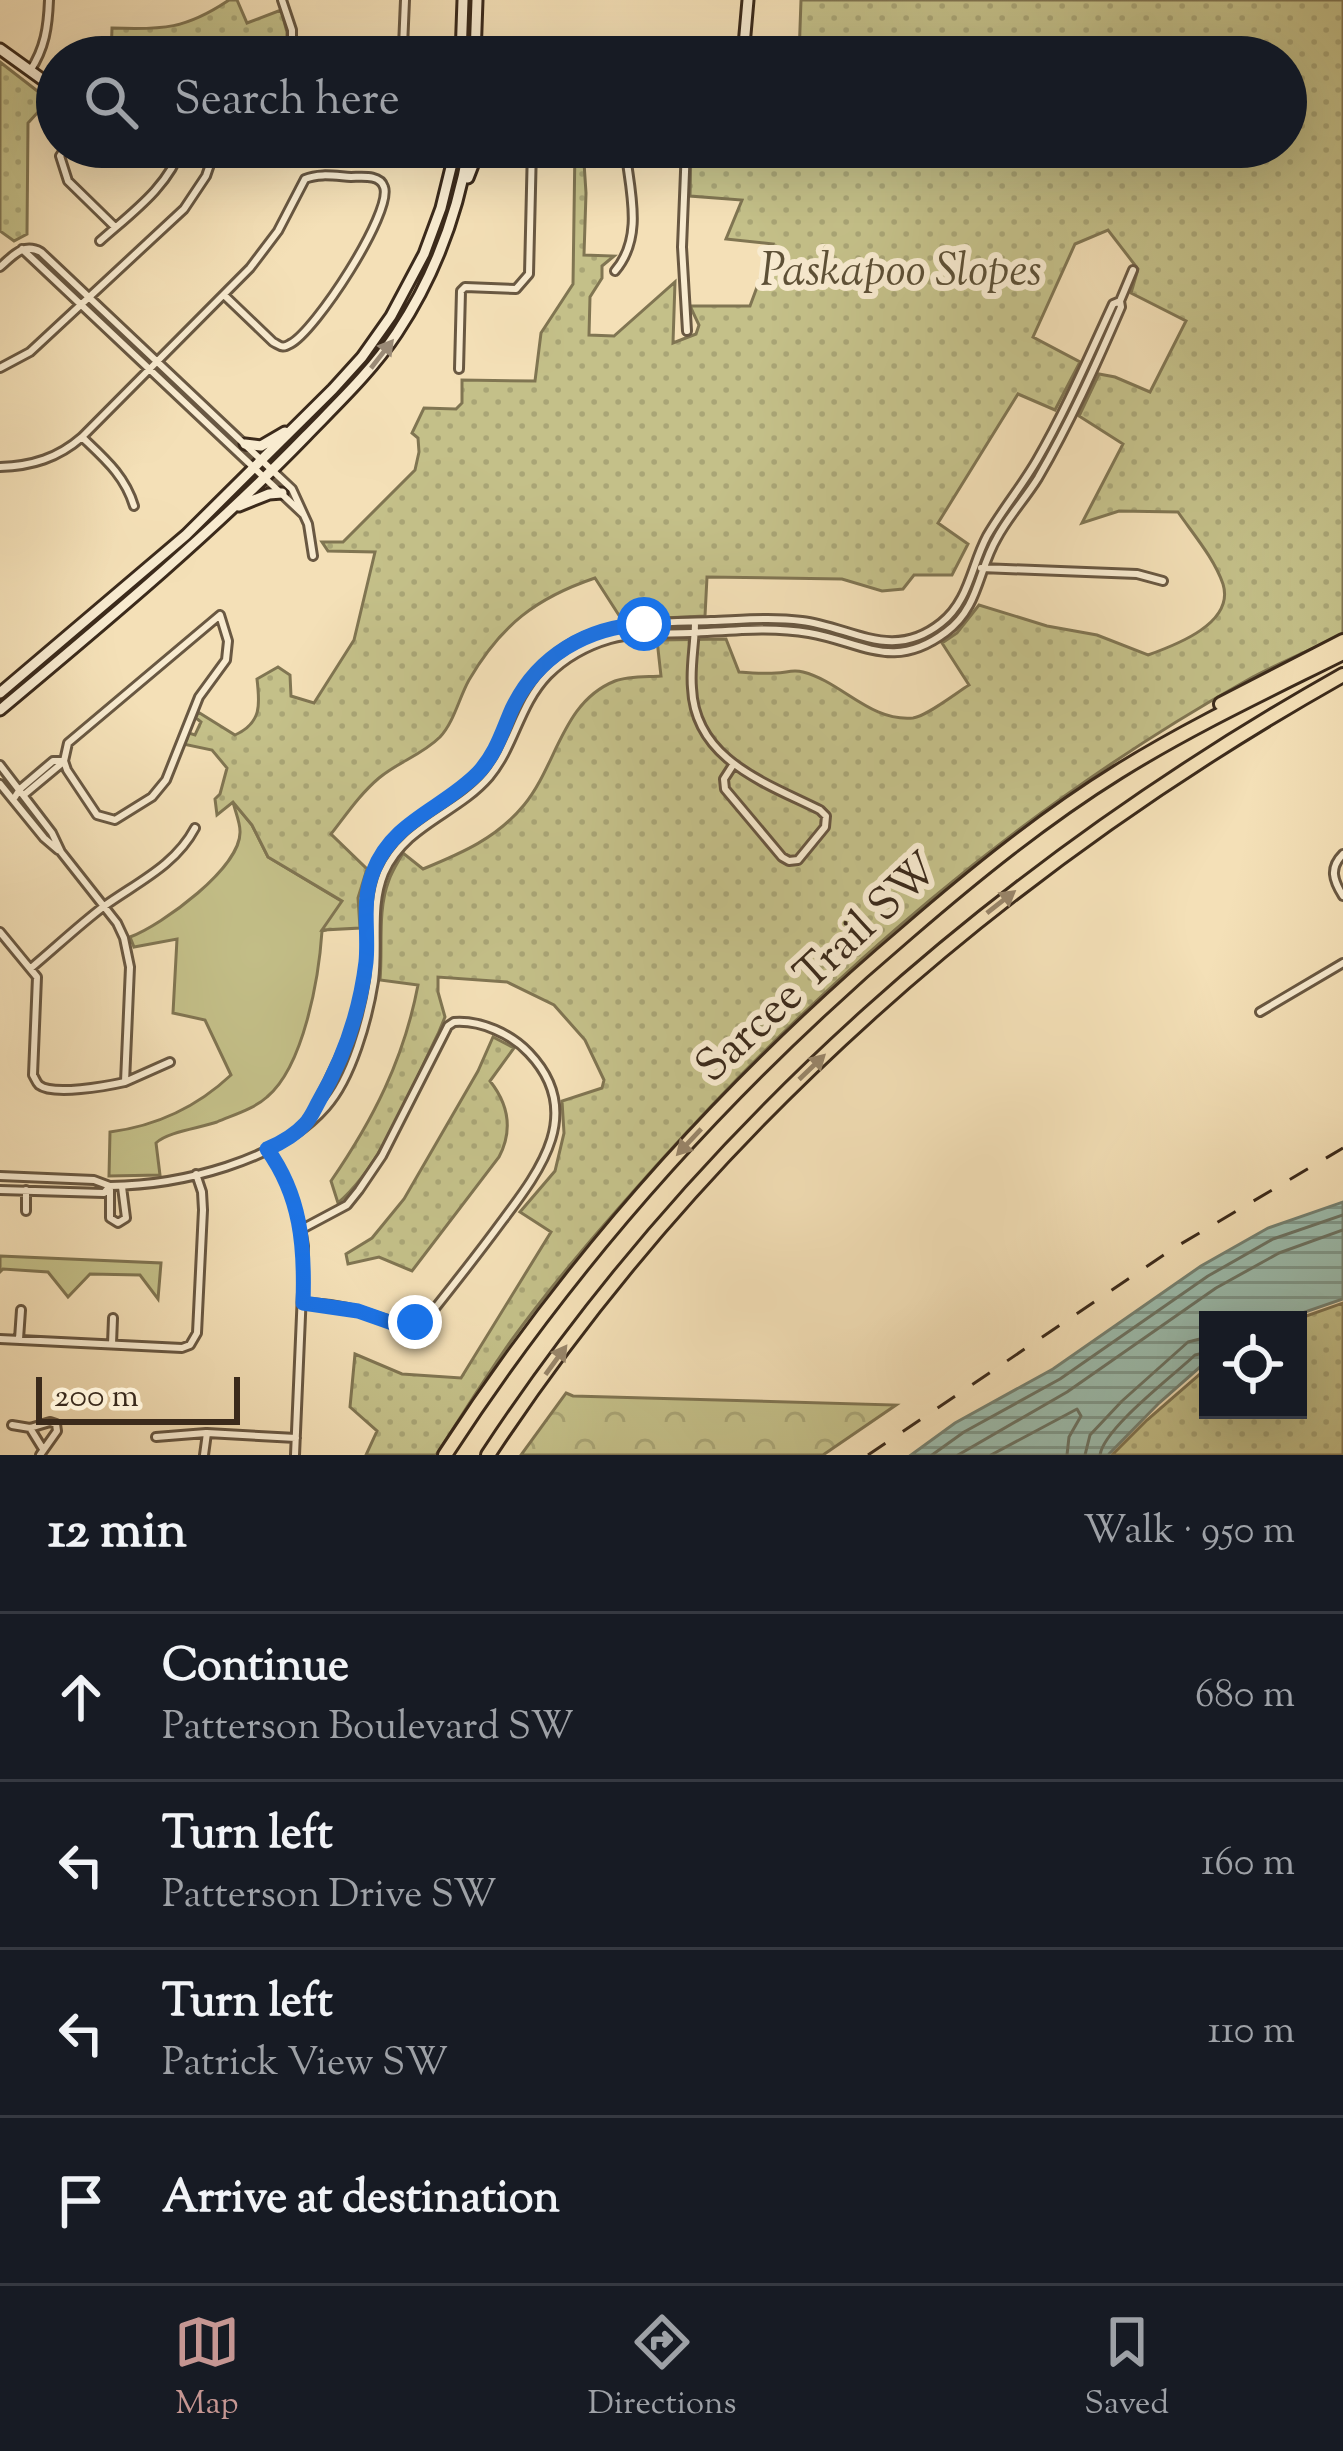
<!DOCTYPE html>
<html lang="en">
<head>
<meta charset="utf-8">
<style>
  body { margin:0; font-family:"Sorts Mill Goudy",serif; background:#20242c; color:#f1f3f6 }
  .controls { position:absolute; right:36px; bottom:36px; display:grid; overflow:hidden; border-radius:0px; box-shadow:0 12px 48px #0002 }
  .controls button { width:108px; height:108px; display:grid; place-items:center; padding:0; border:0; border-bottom:3px solid #363941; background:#171b24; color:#f1f3f6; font:60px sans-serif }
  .scale { position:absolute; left:36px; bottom:30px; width:204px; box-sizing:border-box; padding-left:12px; border:6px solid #3b2a1b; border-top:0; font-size:33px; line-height:42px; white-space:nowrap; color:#3b2a1b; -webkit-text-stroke:9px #f8ebd0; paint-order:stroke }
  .stop { position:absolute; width:36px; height:36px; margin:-27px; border:9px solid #1a73e8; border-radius:50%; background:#fff }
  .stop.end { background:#1a73e8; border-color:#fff; box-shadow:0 3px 12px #0008 }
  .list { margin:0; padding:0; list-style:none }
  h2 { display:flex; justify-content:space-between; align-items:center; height:156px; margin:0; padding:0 48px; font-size:51px }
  h2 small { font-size:39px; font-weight:400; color:#9ea1a6 }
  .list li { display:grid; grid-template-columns:78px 1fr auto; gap:36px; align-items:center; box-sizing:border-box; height:168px; padding:0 48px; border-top:3px solid #363941 }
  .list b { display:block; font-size:45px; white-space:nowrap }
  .list p { margin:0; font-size:39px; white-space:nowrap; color:#9ea1a6 }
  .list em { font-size:39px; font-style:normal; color:#9ea1a6 }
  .icon { flex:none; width:66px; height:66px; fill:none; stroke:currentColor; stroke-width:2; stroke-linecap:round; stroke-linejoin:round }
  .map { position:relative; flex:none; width:1343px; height:1455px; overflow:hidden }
  .search { position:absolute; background:#171b24; box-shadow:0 12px 48px #0002; left:36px; right:36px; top:36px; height:132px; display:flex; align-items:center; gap:30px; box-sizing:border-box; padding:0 42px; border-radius:66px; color:#9ea1a6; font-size:45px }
  .sheet { height:828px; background:#171b24 }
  nav { display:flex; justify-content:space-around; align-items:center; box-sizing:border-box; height:168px; border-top:3px solid #363941; background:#171b24; font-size:33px; color:#9ea1a6 }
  nav a { display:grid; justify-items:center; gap:6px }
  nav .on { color:#c59692 }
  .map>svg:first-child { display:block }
</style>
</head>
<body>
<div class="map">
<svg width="1343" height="1455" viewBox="0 0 1343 1455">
  <defs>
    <pattern id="forest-crowns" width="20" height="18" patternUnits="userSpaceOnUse" patternTransform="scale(3)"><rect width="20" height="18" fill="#c4c089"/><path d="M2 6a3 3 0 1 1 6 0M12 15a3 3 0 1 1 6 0" fill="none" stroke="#a9a576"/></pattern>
    <pattern id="park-dots" width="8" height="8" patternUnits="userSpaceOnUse" patternTransform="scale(3)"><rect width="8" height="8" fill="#c4c089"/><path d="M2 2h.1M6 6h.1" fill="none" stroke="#a9a576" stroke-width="1.8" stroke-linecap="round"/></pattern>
    <pattern id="water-rules" width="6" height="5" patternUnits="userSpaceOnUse" patternTransform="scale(3)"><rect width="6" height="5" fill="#9cbdae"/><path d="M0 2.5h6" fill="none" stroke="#809a8d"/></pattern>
  </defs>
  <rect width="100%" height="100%" fill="#f4e0b7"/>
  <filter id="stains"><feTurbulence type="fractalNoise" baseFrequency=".00167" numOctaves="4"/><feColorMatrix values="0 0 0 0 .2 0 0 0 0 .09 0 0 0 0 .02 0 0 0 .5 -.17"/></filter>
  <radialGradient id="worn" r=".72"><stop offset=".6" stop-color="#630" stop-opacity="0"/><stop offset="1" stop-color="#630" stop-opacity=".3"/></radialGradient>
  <path fill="#c4c089" stroke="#807552" stroke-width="3" d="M233,802L252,825L268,857L343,902L326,930L322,931C319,977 304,1066 267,1097C254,1109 233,1115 217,1122C200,1128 167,1132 156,1143L160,1175L109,1176L110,1132C156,1126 198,1106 231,1075L205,1020L173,1013L177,939L134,947L130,937C162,925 242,867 240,831C240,822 235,811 233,802Z
    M0,1256L161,1263L158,1299L140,1275L90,1274L68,1297L48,1272L3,1269L0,1272Z"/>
  <path fill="url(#forest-crowns)" stroke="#807552" stroke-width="3" d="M566,1393L573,1396L896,1405L823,1455H521Z"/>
  <path fill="url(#park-dots)" stroke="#807552" stroke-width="3" d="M229,0H237L247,23L281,10L287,32V57H111L112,28C163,30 186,29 229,0Z
    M801,0H1343V635C1310,650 1276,664 1244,682C1023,806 825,977 656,1166C606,1222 555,1280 511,1341C485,1378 461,1417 436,1455H366L377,1431L350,1407L355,1354L402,1374L461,1378L551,1232L520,1212L555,1171L564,1133L562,1101L602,1088L604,1080L585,1040L554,1005L507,982L438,977V992L445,1017L438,1034C412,1086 382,1166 338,1203L331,1181C373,1120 404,1059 418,985L380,980C383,947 377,911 389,880C392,871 398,862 403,853L423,869C462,853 497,838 524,805C557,765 562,702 615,681C628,676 647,677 661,676L657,640L726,639L739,672C751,673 764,674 776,673C786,673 792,669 803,672C842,682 870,722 913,718C927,716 956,693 969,685L942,643L957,633L979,605L1047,626L1097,635L1148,655C1176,645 1235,623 1223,584C1214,558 1193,534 1178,512L1119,511L1082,523L1123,444L1079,416L1099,374L1115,377L1150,392L1186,321L1131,293L1138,269L1108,230L1075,244L1033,337L1080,362L1055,410L1018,394L938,523L968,544L952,575H914L903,589L882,591L842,579L707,577L705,616L622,620L595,578C536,598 501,625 469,680C459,698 454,722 440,737C422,755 398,762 379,778C360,794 346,815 331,834L367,869L358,898L360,928L322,930L342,901L268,857L252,825L233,802L217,815L215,799L220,794L227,768L212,750L183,744L189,733L195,735L201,722L196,718L198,712L235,735C262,723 260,704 257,679L278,667L290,675L291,696L314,703L354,640L375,552L328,551L322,542H343L415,470L419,452L418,438L412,433L424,408L456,409L462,403V380L535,381L541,333L573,284L575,147H583L586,193L584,255L614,256L602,266V278L590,297L589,335L614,336L675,282L673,343L696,334L699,325L690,306H750L773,244L726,239L742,200L690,196L691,147H1286V57H799Z
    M0,62L49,100L28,123L27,234L14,241L0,231Z
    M493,1037L514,1048L490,1081C509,1105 513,1130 499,1157L412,1271L379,1257L348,1264L346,1254L372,1238L404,1199L478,1071Z
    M1343,1303V1455H1112L1147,1420L1208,1367V1410H1298V1320H1295Z"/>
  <path fill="url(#water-rules)" stroke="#758273" stroke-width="3" d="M1343,1202V1299L1282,1320H1208V1360L1159,1403L1108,1455H911L955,1423L1053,1369L1201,1266L1268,1228Z"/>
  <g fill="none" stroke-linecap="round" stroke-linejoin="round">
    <path stroke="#6c7464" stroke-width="3" d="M932,1455L964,1432L1060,1379L1208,1276L1273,1239L1343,1215
      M958,1455L1067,1392L1216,1288L1279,1253L1343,1230
      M991,1455L1077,1409L1081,1416L1069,1437L1067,1455
      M1085,1455L1090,1435L1122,1401L1188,1342L1208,1337
      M1100,1455C1104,1428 1173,1376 1195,1355L1208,1352"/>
    <defs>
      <path id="street" d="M282,0L292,30V57
        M398,57L403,47L405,0
        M30,71C45,48 48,27 49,0
        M66,147L60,156L68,181L115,227
        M81,147L101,152L179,154
        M686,147L682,247L687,331
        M100,241C129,215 170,186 181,147
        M22,249L303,514
        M0,267C13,256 23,242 41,252L292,489L308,524L313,556
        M615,271C645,236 629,188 625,147
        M0,368L30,352L184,209L206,176L216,147
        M459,369L461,291L465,287L516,289L529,274L532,147
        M83,438C105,459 125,476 134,506
        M0,467C32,466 58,458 82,437L250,268L278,231L305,179C319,173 335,176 351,177C361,177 380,174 384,187C393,212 315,332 290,344C282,349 281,346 273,342L224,295
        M981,568L1137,574L1163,581
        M220,615L228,641L226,660L199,697L166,780L152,797L115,820L97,815L67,770L64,761L68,743Z
        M695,622C695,644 690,666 692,688C695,760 766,783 820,810L826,816L825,827L798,860L789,861L782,857L725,789L724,779L733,765
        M0,765L52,833L61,852L117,923L124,938L130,967L125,1082C107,1086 53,1096 39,1085C36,1082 35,1078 33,1075L37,977L0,932
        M0,784L44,838L58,850
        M25,794L61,764
        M13,800L20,789L53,761H64
        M1343,854C1329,868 1333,880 1343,896
        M31,968C55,948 78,926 103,907C136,883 175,866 195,828
        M1260,1012L1343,963
        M125,1082L170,1062
        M310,1118C330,1077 352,1038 361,992C364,977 367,962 367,947C367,915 363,887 379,858C405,813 457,803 487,762C498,747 503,730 510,713C521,688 539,666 561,650C605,619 660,623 711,621C741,620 772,617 802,621C852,627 892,662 941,623C969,601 971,566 987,536C1002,510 1022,486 1037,460C1066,410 1089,356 1113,304L1120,301
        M267,1149C288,1178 299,1210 304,1246L295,1455
        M0,1176L94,1180L110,1186
        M0,1190L104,1193L110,1186C180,1185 278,1162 326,1107C352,1078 368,1019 374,981C379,945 370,907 384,873C405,825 457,814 489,777C515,746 519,705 548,675C565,658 586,646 610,639C636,632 664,634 691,633C730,631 770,626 809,633C862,642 893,672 946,632C979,608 978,570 997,538C1008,517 1025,499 1038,478C1070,423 1096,365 1121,307L1120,301L1133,270
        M110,1190V1218L118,1223L126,1218L122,1187
        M26,1211V1190
        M302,1229L347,1205L359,1190L382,1156L448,1026L454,1022C481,1020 511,1034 529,1053C586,1113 539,1172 500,1224C478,1254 455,1283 432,1312C406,1332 387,1319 360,1311C341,1306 322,1303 303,1303
        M0,1339L182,1348L190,1345L197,1333L203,1210L202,1192L196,1174
        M19,1339L21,1310
        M112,1344L113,1318
        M12,1425L30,1428L50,1422L56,1424L57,1431L40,1455
        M30,1428L43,1449
        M156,1437L206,1433
        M204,1455L207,1433L296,1438"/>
      <path id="secondary" d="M0,49L57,90
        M461,57L463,0
        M475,57L477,0
        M743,57L748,0
        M468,178L480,147
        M245,444L261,446L285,432
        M239,506L269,494L282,493
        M0,693L186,535L333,389L362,357L391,316L424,254L441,208L456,147
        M0,710C105,622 211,534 306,436C338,403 372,371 397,333C434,277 458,213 469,147"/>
      <path id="highway" d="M1221,704L1343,641
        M445,1455C572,1259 730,1083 908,932C974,875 1044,818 1118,772C1190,727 1267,691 1343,653
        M488,1455C703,1128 1004,866 1343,675"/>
    </defs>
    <use href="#street" stroke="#695842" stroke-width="12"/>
    <use href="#secondary" stroke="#3b2a1b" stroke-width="15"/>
    <use href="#highway" stroke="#3b2a1b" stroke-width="18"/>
    <use href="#street" stroke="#f8ebd0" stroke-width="6"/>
    <use href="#secondary" stroke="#f8ebd0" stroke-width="9"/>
    <use href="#highway" stroke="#f4e0b7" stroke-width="12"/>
    <path stroke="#3b2a1b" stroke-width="3" stroke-dasharray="21 21" stroke-linecap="butt" d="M868,1455L1174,1248L1343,1148"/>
  </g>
  <defs><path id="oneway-solid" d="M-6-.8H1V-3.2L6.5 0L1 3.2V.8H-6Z" transform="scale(3)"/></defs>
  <use fill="#9a8a76" href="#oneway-solid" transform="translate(382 354) rotate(-52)"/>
  <g fill="#988569">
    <use href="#oneway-solid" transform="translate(1001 902) rotate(-38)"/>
    <use href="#oneway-solid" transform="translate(812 1067) rotate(-44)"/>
    <use href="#oneway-solid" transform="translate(689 1142) rotate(133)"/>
    <use href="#oneway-solid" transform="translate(556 1360) rotate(-54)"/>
  </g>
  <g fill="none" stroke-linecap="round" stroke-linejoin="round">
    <path stroke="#1a73e8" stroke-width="15" d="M415,1322L395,1324L358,1311L303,1303C305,1246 301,1196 267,1149C281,1143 295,1135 305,1124C311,1118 315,1108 319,1101C344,1058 360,1011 366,962C369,931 361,902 373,872C392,821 443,809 478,773C496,754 502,732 512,709C537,656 587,627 644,624"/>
  </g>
  <g text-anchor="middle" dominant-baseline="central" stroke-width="12" stroke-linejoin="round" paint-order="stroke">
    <g font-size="45" font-style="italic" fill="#5d5036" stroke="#f8ebd0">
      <text x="901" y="273">Paskapoo Slopes</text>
    </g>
    <g font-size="45" fill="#3b2a1b" stroke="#f8ebd0">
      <text transform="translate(819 970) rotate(-43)">Sarcee Trail SW</text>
    </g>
  </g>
  <rect width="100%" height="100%" filter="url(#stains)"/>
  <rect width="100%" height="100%" fill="url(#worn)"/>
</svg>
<div class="controls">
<button><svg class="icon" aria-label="locate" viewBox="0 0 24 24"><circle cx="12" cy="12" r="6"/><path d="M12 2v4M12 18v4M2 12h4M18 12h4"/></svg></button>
</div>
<div class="scale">200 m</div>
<div class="stop" style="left:644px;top:624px"></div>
<div class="stop end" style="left:415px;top:1322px"></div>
<div class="search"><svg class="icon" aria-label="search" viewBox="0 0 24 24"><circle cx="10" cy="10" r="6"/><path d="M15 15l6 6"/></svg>Search here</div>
</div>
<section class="sheet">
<h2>12 min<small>Walk · 950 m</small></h2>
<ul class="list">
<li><svg class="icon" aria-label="ahead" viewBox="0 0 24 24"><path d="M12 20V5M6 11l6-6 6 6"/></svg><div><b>Continue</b><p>Patterson Boulevard SW</p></div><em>680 m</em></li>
<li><svg class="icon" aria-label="left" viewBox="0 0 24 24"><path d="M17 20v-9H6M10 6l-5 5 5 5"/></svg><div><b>Turn left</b><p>Patterson Drive SW</p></div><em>160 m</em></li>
<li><svg class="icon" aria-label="left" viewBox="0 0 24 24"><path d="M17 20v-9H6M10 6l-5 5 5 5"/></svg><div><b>Turn left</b><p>Patrick View SW</p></div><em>110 m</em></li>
<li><svg class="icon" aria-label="arrive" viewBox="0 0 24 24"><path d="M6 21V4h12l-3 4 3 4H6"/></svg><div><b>Arrive at destination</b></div></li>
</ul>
</section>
<nav>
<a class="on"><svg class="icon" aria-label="map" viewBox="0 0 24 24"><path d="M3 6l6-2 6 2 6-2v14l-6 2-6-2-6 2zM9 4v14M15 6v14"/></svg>Map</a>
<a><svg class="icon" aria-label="directions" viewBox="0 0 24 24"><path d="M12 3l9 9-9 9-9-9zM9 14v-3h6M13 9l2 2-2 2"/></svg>Directions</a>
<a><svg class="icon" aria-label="saved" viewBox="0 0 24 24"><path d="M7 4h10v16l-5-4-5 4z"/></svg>Saved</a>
</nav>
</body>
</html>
